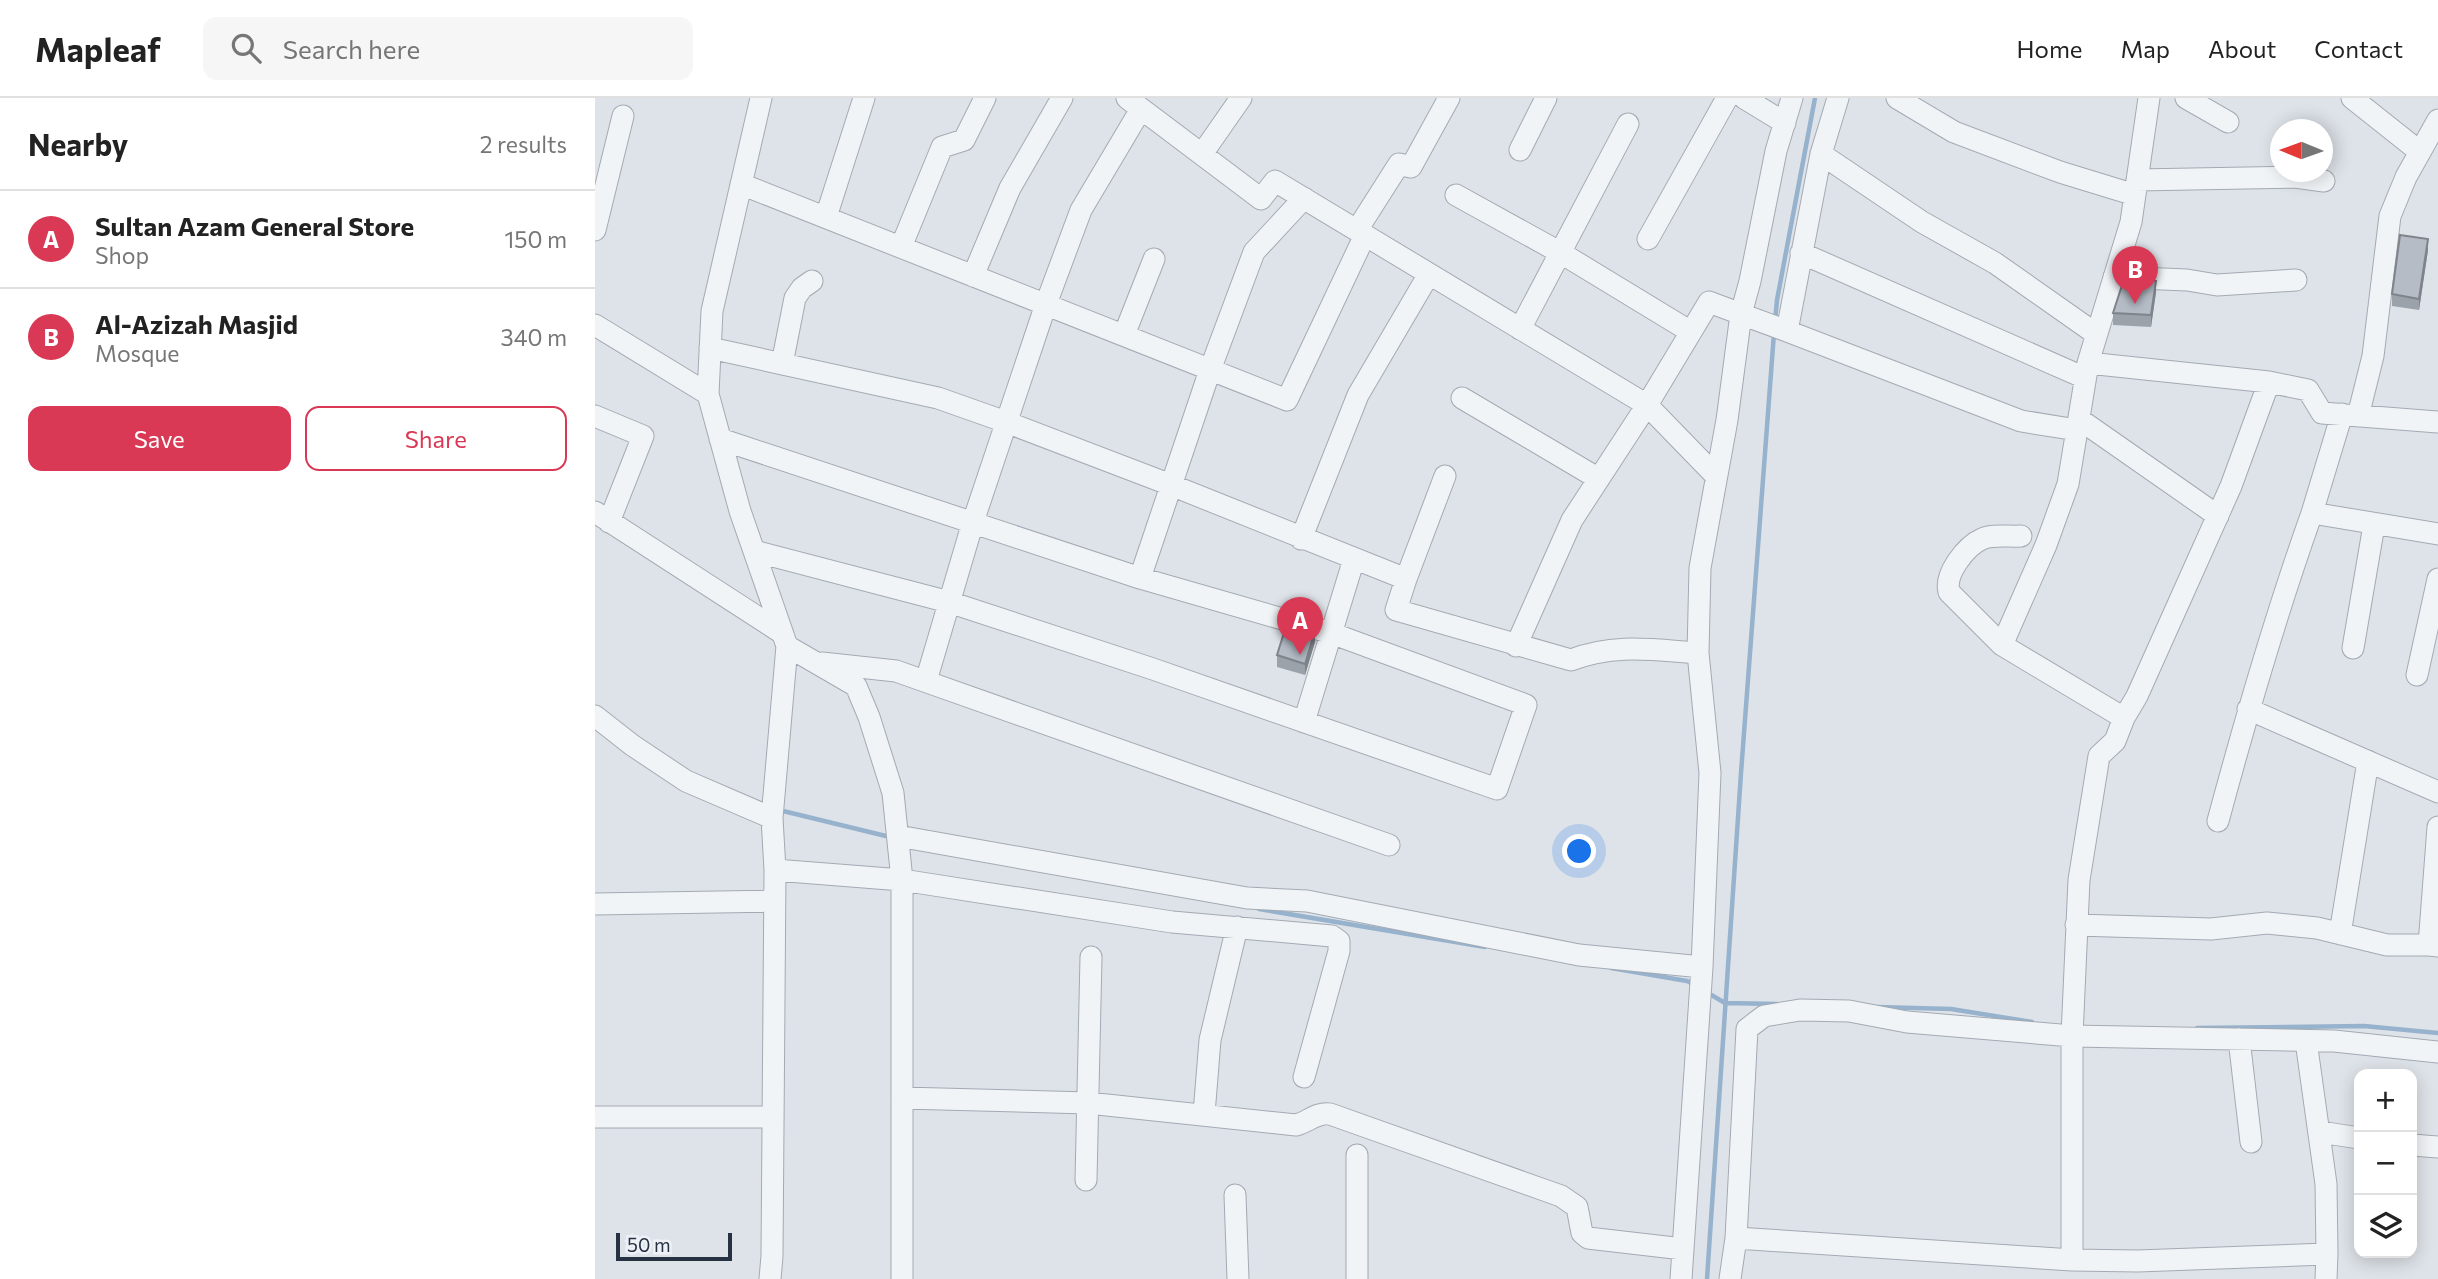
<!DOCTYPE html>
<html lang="en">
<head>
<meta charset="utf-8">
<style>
  body { margin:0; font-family:Commissioner,sans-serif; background:#f6f6f6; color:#222 }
  .controls { position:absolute; right:21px; bottom:21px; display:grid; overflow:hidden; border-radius:14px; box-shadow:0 4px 18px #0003 }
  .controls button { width:63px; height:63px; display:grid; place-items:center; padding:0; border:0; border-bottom:2px solid #e0e0e0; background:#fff; color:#222; font:35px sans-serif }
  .compass { position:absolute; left:1675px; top:21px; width:63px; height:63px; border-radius:50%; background:#fff; box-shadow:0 4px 18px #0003; rotate:271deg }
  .scale { position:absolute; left:21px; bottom:18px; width:116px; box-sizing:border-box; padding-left:7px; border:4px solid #263141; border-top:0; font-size:19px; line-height:24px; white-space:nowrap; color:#263141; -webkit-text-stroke:5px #eef2f7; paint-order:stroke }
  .you { position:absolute; left:985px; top:754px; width:24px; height:24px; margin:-18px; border:5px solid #fff; border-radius:50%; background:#1a73e8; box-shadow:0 0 0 10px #1a73e833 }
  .badge { display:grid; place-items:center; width:46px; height:46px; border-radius:50%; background:#d93955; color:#fff; font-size:23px; font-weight:700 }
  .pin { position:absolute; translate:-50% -58px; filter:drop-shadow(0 2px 4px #0008) }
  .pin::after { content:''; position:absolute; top:37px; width:24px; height:21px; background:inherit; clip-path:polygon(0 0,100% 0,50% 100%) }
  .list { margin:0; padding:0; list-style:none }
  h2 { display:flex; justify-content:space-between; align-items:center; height:91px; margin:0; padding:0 28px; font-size:30px }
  h2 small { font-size:23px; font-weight:400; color:#767676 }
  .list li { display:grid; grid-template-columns:46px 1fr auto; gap:21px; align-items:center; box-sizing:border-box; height:98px; padding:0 28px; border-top:2px solid #e0e0e0 }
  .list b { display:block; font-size:26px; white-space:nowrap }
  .list p { margin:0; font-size:23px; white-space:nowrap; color:#767676 }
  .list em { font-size:23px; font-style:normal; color:#767676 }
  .actions { display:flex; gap:14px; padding:21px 28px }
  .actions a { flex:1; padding:16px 0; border:2px solid #d93955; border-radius:14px; text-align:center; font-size:24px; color:#d93955 }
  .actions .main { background:#d93955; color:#fff }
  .icon { flex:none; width:38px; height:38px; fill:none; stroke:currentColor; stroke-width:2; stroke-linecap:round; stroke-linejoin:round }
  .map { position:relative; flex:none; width:1843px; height:1181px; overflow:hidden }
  header { display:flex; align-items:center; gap:42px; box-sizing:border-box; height:98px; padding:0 35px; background:#fff; border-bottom:2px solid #e0e0e0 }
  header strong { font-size:33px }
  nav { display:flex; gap:38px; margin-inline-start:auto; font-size:24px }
  .search { width:490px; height:63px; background:#f6f6f6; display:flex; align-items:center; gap:18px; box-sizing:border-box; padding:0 24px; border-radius:14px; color:#767676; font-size:26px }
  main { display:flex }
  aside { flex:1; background:#fff }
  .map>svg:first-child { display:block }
</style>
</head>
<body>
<header>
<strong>Mapleaf</strong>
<div class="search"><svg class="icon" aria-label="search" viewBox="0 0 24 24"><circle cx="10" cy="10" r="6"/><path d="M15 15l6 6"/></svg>Search here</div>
<nav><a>Home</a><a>Map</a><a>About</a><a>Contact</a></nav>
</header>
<main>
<aside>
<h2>Nearby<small>2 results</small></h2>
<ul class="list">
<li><span class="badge">A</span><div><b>Sultan Azam General Store</b><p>Shop</p></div><em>150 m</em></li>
<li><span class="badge">B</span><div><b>Al-Azizah Masjid</b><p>Mosque</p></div><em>340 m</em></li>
</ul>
<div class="actions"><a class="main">Save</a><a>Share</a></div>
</aside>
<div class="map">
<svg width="1843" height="1181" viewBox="0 0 1843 1181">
  <rect width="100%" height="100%" fill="#dee3e9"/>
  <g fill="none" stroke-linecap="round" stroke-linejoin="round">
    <path stroke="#96b2cc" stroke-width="4.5" d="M1180,223L1182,202L1220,0
      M184,712L295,739
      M664,811L890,849
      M1016,870L1092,883L1100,887
      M1113,895L1130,905L1182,906
      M1282,909L1356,911L1437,924
      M1602,930L1769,928L1843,935
      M1112,1181L1146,675L1179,235"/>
    <defs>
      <path id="minor" d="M166,0L117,213L113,296L145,413L192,548L177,720L180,772L177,1158L175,1181
        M532,0L666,101L680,83L1052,307L1121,378
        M1149,0L1190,25
        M1197,0L1181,53L1155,183L1146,216L1192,233L1226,56L1243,0
        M1302,0L1359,34L1465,74L1540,97
        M1591,0L1633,24
        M1757,0L1825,54
        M925,52L951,0
        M607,56L646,0
        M1226,56L1327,124L1400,165L1501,236
        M1542,82L1700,79L1729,83
        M146,86L692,302L770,137
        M861,97L966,155L1096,234
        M231,119L269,0
        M0,132L28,18
        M762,132L804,66L816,69L854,0
        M1053,141L1132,0
        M306,149L347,49L369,42L390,0
        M1206,155L1490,280
        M378,178L415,90L467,0
        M1519,179L1592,182L1622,187L1701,182
        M0,227L113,296
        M925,231L1033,26
        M1192,233L1426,323L1482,332
        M529,237L559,161
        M115,250L343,300L411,324L576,387L811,481L801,512L976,562C1020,545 1058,552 1103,555
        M1493,265L1674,284L1713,292L1727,315L1843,324
        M187,266L200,200L207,190L217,183
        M867,300L1004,381
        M1747,316L1717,415L1843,436
        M0,318L48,338L14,424
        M1763,318L1778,258L1795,118L1811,79L1843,22
        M1484,321L1623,418
        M125,341L545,480L736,535L931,607L902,691L558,571L354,504L159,453
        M0,414L187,535
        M706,441L763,297L834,176
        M545,480L615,272L659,154L709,100
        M811,481L850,378
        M1407,547L1451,447L1473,386L1493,265L1536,124L1554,0
        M192,548L261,588L274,619L298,695L307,782V1181
        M921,548L977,422L1052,307L1114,204L1146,216L1132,322L1105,470L1103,555L1115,675L1107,869L1086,1181
        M1758,550L1779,427
        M227,565L301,573L794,747
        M1822,577L1843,481
        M331,583L378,424L451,206L486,112L546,11
        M1653,611L1843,694
        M0,618L37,647L91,683L177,720
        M1529,620L1542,598L1636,388L1674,284
        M709,624L759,461
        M1623,723C1651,619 1681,516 1717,415
        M1843,729L1834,847L1843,848
        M303,738L652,800L712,803L984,857L1107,869
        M180,772L307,782L577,824L737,838L744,843V853L709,979
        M0,806L179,803
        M1481,827L1616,831L1672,825L1722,830L1792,847H1834
        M1745,836L1773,663
        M1644,941L1656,1044
        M307,1000L493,1005L701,1027C713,1024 722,1014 735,1016L966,1098L982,1109L987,1135L993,1140L1088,1151
        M609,1016L615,942L642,829
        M0,1019H178
        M1725,1034L1764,1040
        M1817,1047L1843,1049
        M491,1082L496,859
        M640,1097L643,1181
        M1141,1140L1477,1162V938L1484,782L1504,658L1520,643L1529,620L1407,547L1354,494C1349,476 1371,448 1387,441C1397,436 1414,439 1426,438
        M1477,1162L1543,1163L1732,1156L1731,1086L1711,943
        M762,1181V1057
        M1135,1181L1141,1140L1152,931L1169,918L1205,912L1254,913L1312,924L1477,938L1739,943L1843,954
        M1731,1181L1732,1156"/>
    </defs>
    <use href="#minor" stroke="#a3aab3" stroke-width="23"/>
    <use href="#minor" stroke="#f1f4f7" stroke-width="21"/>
  </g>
  <path fill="#9ca2aa" d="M1833,152L1824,212L1797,208V196Z
    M1561,194L1556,229L1518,227V215Z
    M720,544L710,577L682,569V557Z"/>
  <path fill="#7f848b" d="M1833,141V152L1824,212V201Z
    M1561,183V194L1556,229V217Z
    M720,533V544L710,577V566Z"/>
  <path fill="#b5bcc6" stroke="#7f848b" stroke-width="2" d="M1805,137L1833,141L1824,201L1797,196Z
    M1529,181L1561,183L1556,217L1518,215Z
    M692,525L720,533L710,566L682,557Z"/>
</svg>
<div class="controls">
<button>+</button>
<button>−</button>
<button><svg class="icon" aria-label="layers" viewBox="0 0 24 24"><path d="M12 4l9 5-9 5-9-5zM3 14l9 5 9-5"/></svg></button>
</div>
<svg class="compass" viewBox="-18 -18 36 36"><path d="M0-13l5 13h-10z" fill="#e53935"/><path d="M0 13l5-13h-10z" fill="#767676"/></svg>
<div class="scale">50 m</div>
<div class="you"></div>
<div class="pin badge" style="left:705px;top:557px">A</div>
<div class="pin badge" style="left:1540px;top:206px">B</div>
</div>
</main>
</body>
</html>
